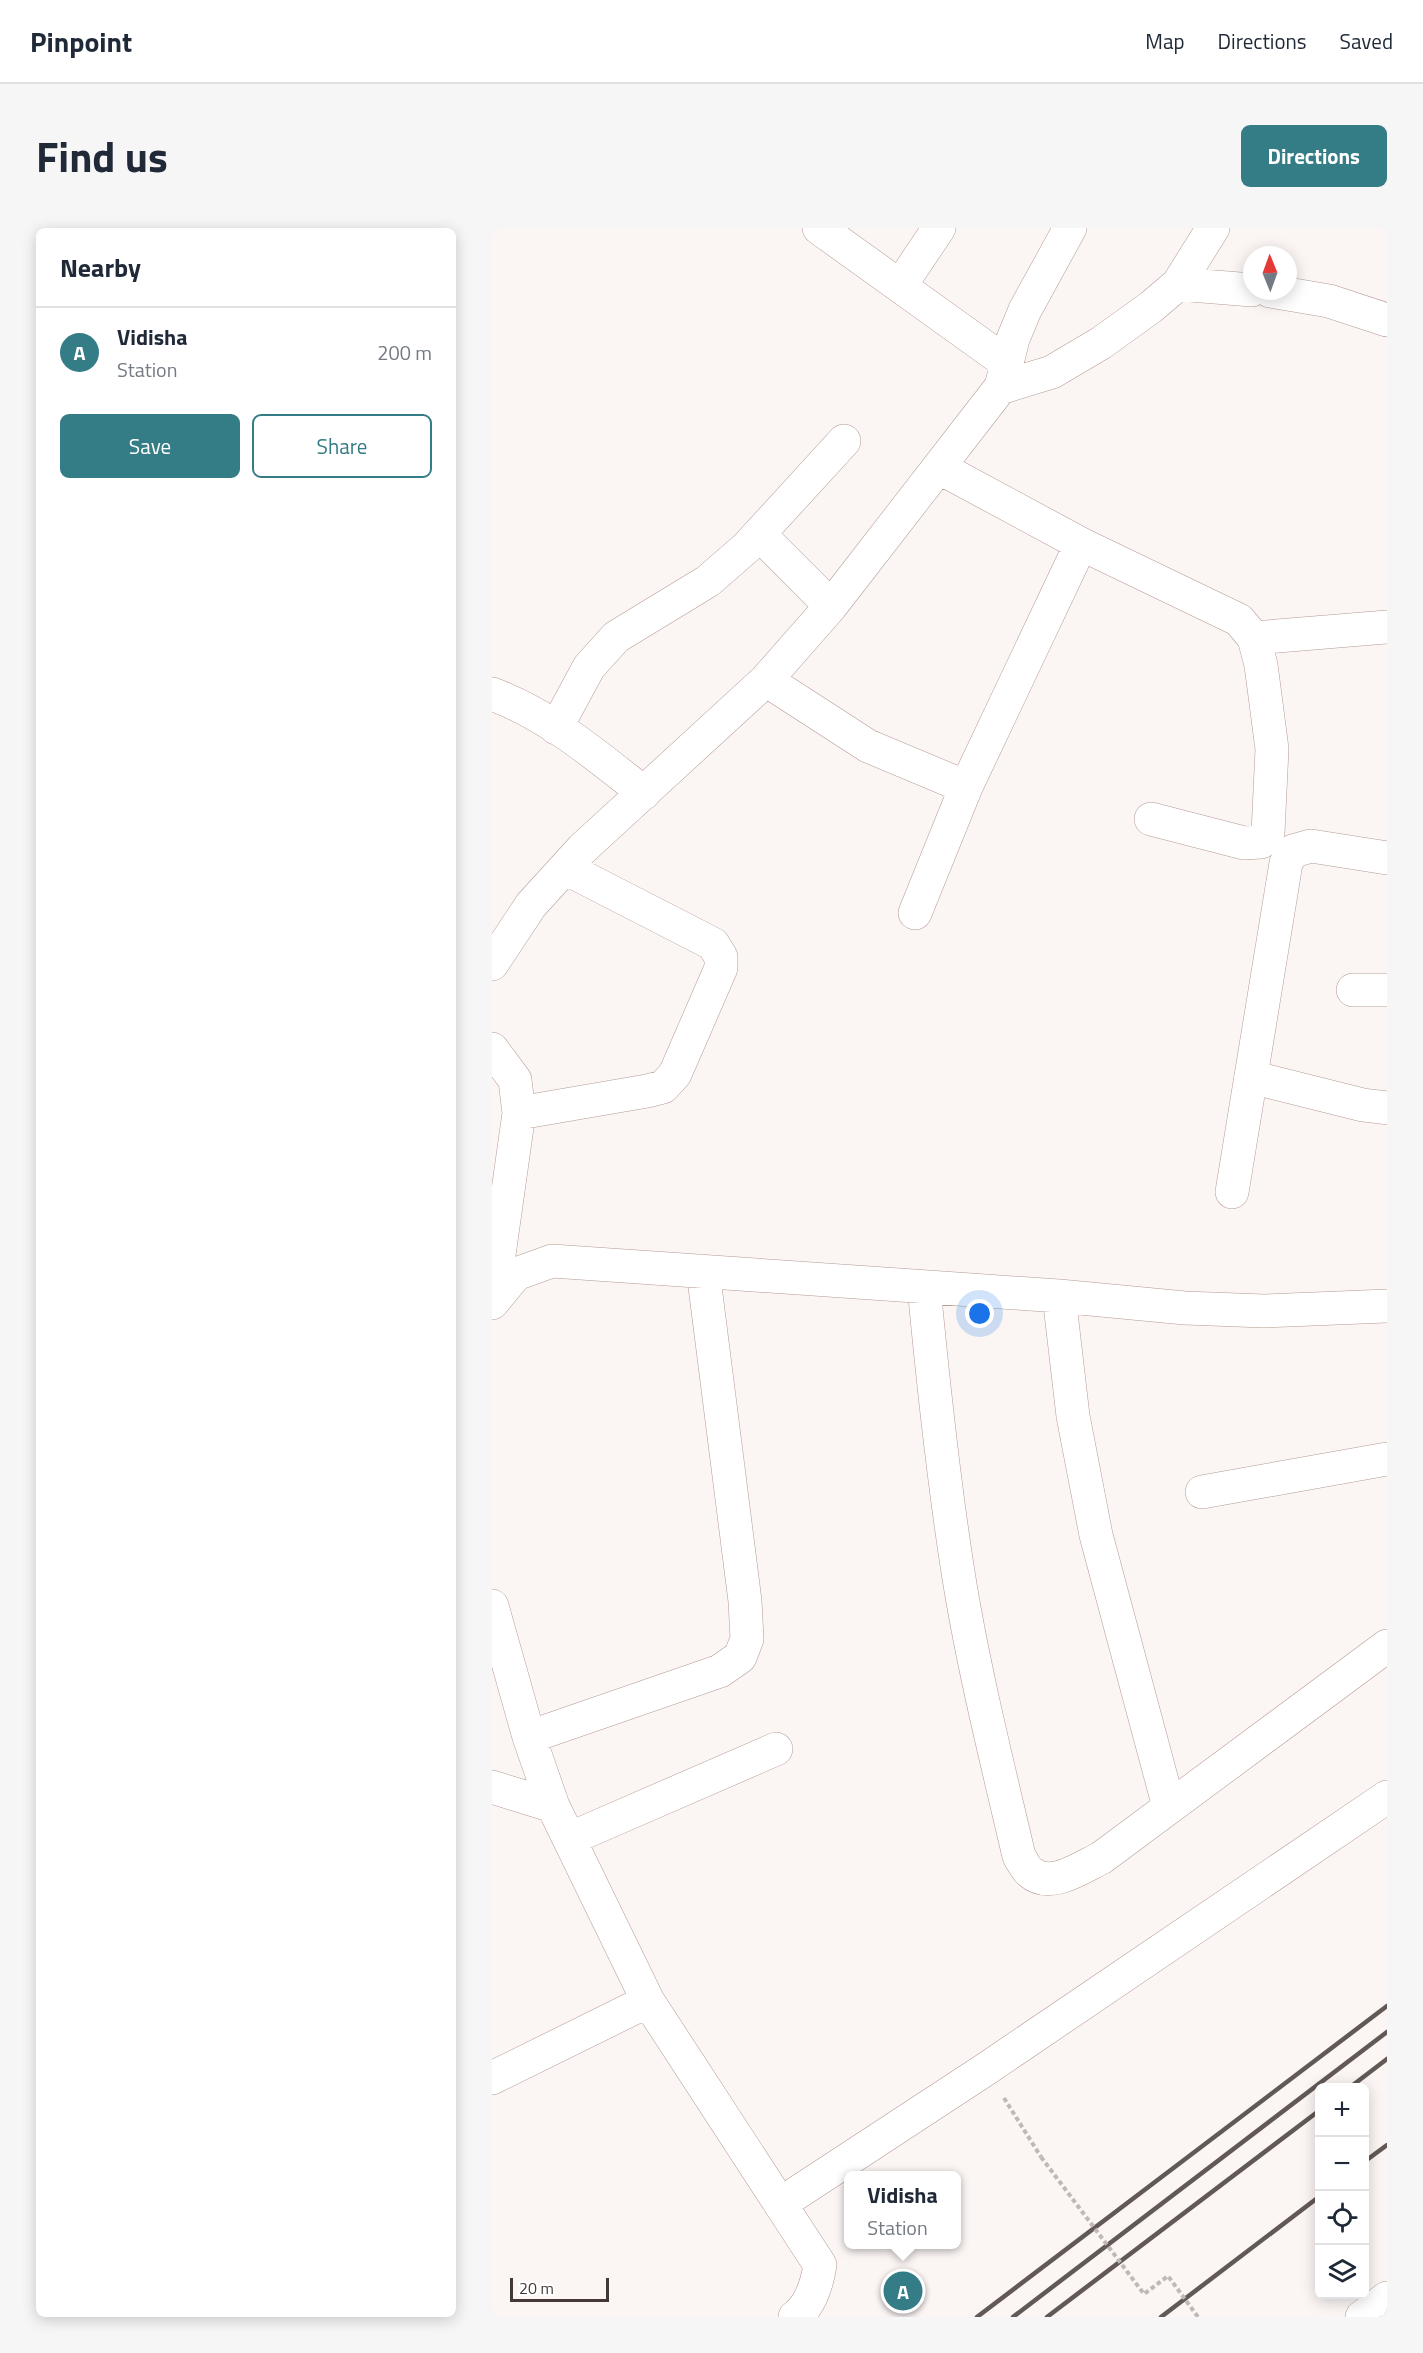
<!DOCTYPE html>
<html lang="en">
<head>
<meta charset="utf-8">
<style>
  body { margin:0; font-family:"Titillium Web",sans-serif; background:#f6f6f7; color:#1f2937 }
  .controls { position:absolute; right:18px; bottom:18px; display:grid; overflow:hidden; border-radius:9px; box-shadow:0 3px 15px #0003 }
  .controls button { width:54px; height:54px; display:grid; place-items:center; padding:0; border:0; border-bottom:2px solid #e0e1e3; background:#fff; color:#1f2937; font:30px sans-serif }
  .compass { position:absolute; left:751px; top:18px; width:54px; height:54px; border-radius:50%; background:#fff; box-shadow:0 3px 15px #0003; rotate:359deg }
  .scale { position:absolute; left:18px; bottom:15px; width:99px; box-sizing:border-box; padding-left:6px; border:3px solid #443936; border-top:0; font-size:16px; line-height:21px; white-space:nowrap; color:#443936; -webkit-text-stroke:4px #fff; paint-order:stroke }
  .you { position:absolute; left:488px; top:1086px; width:21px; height:21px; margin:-15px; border:4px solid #fff; border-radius:50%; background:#1a73e8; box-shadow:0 0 0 9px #1a73e833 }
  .badge { display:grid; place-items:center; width:39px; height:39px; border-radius:50%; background:#357d86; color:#fff; font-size:20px; font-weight:700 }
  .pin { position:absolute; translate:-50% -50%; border:3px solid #fff; box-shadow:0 2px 6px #0006 }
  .popup { position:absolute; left:352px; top:1943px; width:117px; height:78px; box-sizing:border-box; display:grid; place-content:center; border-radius:9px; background:#fff; filter:drop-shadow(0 2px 4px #0005); font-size:20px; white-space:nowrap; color:#747a83 }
  .popup b { font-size:22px; color:#1f2937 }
  .popup::after { content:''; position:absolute; left:50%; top:100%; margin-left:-12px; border:12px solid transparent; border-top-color:#fff }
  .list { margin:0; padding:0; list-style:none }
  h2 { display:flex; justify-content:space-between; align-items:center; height:78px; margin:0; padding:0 24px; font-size:26px }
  h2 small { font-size:20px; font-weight:400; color:#747a83 }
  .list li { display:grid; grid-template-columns:39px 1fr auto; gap:18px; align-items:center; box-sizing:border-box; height:90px; padding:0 24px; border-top:2px solid #e0e1e3 }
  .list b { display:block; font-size:22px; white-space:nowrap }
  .list p { margin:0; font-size:20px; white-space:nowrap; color:#747a83 }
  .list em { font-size:20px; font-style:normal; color:#747a83 }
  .actions { display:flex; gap:12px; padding:18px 24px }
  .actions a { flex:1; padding:14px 0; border:2px solid #357d86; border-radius:9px; text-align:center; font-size:21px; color:#357d86 }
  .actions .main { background:#357d86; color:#fff }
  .icon { flex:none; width:33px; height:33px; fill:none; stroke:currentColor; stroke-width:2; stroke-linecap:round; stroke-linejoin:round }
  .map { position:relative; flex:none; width:895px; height:2089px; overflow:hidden; border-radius:9px }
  header { display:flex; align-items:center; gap:36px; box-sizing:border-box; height:84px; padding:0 30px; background:#fff; border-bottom:2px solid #e0e1e3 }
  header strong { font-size:28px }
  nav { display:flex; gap:33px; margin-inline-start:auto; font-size:21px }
  .intro { display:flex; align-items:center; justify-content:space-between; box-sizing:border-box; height:144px; padding:0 36px }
  h1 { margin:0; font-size:42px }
  .button { padding:15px 27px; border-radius:9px; background:#357d86; color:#fff; font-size:21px; font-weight:700 }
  main { display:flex; gap:36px; padding:0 36px }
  aside { flex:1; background:#fff; border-radius:9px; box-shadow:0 3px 15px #0003 }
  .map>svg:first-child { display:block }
</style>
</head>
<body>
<header>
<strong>Pinpoint</strong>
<nav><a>Map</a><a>Directions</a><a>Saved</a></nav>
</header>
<div class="intro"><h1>Find us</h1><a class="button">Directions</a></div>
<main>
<aside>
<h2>Nearby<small></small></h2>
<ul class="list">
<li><span class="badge">A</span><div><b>Vidisha</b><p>Station</p></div><em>200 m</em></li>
</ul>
<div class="actions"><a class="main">Save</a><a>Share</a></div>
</aside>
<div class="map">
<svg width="895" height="2089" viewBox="0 0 895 2089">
  <rect width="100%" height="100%" fill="#fbf5f4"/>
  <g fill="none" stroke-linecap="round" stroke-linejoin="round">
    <defs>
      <path id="minor" d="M327,0L515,135
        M686,56L760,62
        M408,58L447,0
        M778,63L837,73L895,92
        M510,155L521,111L533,82L578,0
        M448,240L589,316L747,392L762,410L769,437L780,521L776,605L769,614L752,615L659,591
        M267,306L339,378
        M762,410L895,399
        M274,452L376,518L474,559
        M0,466C57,487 105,528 152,565
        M64,500L97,439L124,409L216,353L255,319L352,213
        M423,685L474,559L589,316
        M0,736L39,677L90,621L274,452L339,378L508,160L560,144L609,115L659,79L686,56L721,0
        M861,762H895
        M0,821L23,852L27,885L5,1041
        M759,849L871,877L895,880
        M27,885L155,863L171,859L183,846L229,740V729L221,716L73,640
        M432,1059C441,1154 451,1249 466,1344C481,1439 505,1534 527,1628C530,1633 534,1641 538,1644C558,1662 590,1639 609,1630L895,1418
        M567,1068L581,1188L604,1307L677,1579
        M0,1075L24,1046L60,1033L567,1068L693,1080L772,1083L895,1078
        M710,1264L895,1231
        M0,1378L37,1509L61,1578L156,1773L328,2037C325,2056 319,2077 303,2089
        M37,1509L228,1443L248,1429L255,1411L253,1373L211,1043
        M0,1559L61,1578
        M77,1611L284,1521
        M0,1850L156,1773
        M288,1976L494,1841L895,1569
        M870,2089L895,2070"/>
      <path id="major" d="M740,964L794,635L801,623L819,618L895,630"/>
    </defs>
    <use href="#minor" stroke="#b59b93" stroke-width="34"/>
    <use href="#major" stroke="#b59b93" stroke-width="34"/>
    <path stroke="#bfb8b6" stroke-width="4" stroke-dasharray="4.5 3" stroke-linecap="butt" d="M512,1870L549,1929"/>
    <use href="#minor" stroke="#fff" stroke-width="33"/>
    <use href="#major" stroke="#fff" stroke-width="33"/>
    <path stroke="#625855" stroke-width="4.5" d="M857,1860L895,1831
      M872,1934L895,1917
      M485,2089L895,1778
      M521,2089L895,1804
      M555,2089L828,1882
      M669,2089L828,1968"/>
    <path stroke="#bfb8b6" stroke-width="4" stroke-dasharray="4.5 3" stroke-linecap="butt" d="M549,1929L652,2066L676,2048L706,2089"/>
  </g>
</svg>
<div class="controls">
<button>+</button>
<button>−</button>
<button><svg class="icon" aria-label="locate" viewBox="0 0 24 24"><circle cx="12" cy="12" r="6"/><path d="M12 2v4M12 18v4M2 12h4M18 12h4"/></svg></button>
<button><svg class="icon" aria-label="layers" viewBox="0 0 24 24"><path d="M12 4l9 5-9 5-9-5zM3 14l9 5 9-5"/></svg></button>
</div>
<svg class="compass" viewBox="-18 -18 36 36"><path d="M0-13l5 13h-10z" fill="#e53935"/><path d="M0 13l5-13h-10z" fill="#747a83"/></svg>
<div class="scale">20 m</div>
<div class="you"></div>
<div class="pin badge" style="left:411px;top:2063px">A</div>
<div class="popup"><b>Vidisha</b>Station</div>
</div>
</main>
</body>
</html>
